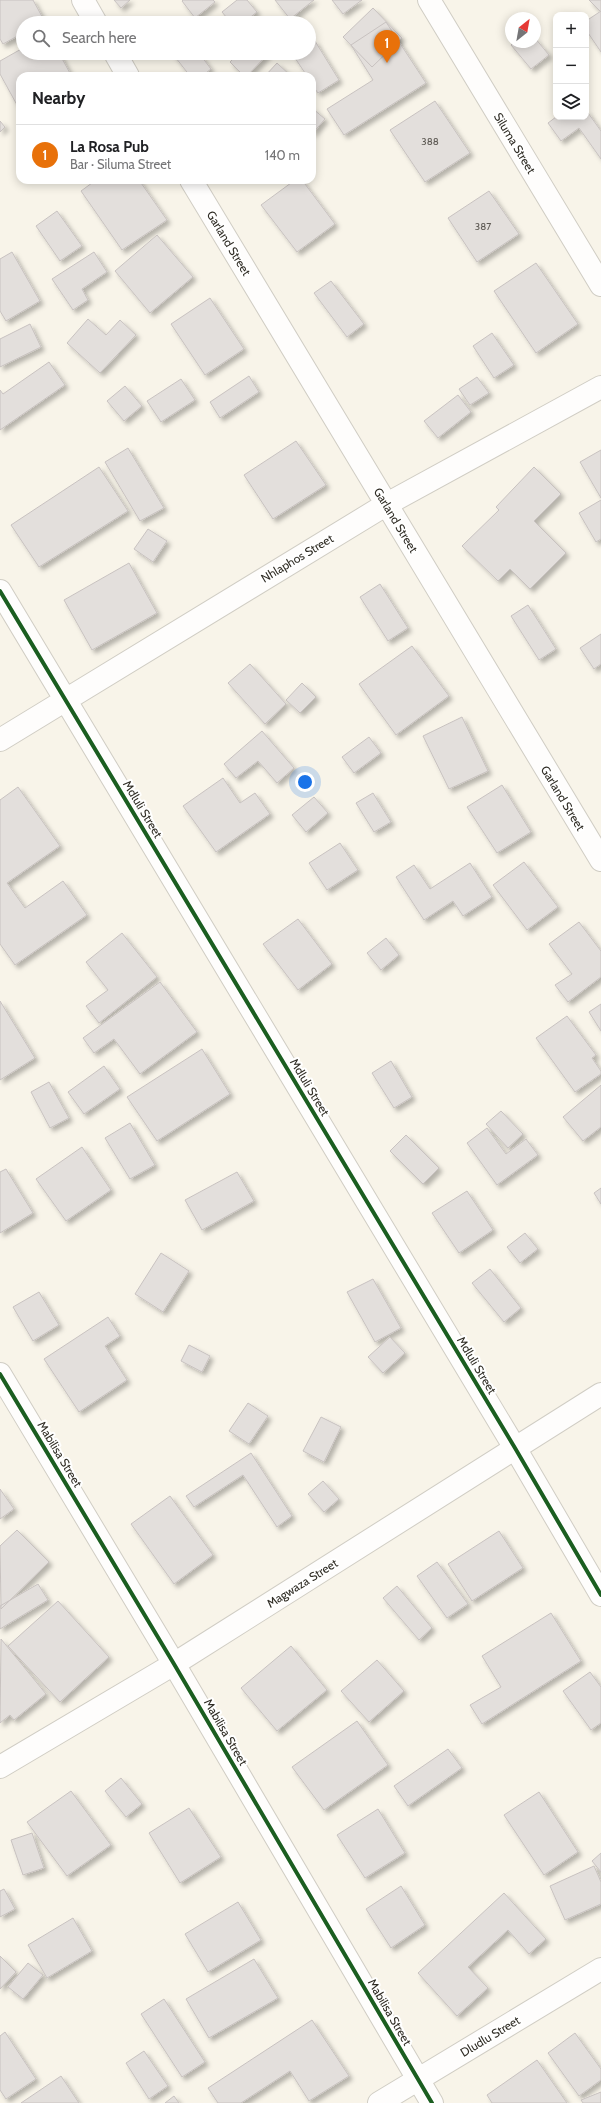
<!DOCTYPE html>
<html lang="en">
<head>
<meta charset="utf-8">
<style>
  body { margin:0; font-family:Cabin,sans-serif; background:#f6f6f6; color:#202124 }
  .controls { position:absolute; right:12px; top:12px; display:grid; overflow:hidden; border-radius:8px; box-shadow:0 2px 10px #0003 }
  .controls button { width:36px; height:36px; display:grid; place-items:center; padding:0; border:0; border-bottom:1px solid #e0e0e0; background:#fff; color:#202124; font:20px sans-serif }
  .compass { position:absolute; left:505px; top:12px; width:36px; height:36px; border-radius:50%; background:#fff; box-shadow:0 2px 10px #0003; rotate:31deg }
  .you { position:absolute; left:305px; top:782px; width:14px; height:14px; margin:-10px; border:3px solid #fff; border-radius:50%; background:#1a73e8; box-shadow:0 0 0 6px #1a73e833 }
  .badge { display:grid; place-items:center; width:26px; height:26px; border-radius:50%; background:#757269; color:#fff; font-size:13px; font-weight:700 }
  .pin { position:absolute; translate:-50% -33px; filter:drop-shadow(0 1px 2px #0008) }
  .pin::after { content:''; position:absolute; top:21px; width:14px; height:12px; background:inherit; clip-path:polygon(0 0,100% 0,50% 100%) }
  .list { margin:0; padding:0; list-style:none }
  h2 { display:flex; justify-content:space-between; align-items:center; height:52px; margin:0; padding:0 16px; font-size:17px }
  h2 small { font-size:13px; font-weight:400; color:#757577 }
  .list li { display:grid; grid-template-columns:26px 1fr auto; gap:12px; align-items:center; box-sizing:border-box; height:60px; padding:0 16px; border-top:1px solid #e0e0e0 }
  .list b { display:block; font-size:15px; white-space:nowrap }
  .list p { margin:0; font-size:13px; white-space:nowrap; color:#757577 }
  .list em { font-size:13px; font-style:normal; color:#757577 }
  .icon { flex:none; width:22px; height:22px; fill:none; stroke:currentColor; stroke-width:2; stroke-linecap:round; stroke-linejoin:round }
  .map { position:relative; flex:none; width:601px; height:2103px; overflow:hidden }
  .search { position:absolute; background:#fff; box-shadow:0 2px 10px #0003; left:16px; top:16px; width:300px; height:44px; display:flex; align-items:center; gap:10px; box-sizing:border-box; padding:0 14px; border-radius:22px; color:#757577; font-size:15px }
  .panel { position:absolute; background:#fff; box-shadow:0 2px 10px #0003; left:16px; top:72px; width:300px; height:112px; border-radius:12px }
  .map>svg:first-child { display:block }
</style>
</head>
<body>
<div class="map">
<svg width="601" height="2103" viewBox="0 0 601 2103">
  <defs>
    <filter id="shadow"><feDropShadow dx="3.5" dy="3.5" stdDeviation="2" flood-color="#0004"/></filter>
  </defs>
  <rect width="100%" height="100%" fill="#f8f4e9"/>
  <path fill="#e3dfdc" stroke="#c8c2c0" filter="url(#shadow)" d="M0,0H33L45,22L23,23V33L3,44L0,39Z
    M114,0H130L121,8Z
    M183,0H213L215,2L195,18L182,1Z
    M237,0H247L257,12L243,23H231L222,12Z
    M275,0H314L290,19Z
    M332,0H362L343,14Z
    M589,0H601V12Z
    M373,8L402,38L372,67L343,37Z
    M601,11V52L586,30V21Z
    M386,22L426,83L344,135L327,109L373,80L351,45Z
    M535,38L549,55L531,69L511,45L514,42H535Z
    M315,41L339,80L318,93L312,85V76H307L293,55L309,53V45Z
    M23,48V53H59L71,75L20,76V103L17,105L0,74V61Z
    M172,53H199L211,69L202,76H190Z
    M239,53H267L268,54L247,76H244L230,62Z
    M277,63L291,76H265Z
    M435,101L470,153L425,182L390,130Z
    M312,108L325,119L312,134Z
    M586,110L601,131V159L579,128L561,141L548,123L556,117H586Z
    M0,121L5,127L0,132Z
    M96,180H139L167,220L122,250L81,191Z
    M295,180H302L335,224L297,252L261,205Z
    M489,191L519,234L477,262L448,218Z
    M57,211L82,246L60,261L36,226Z
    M157,235L193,277L150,313L115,271Z
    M12,252L40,301L6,321L0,311V259Z
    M94,252L107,272L82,289L88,300L73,310L52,279Z
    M536,263L578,324L536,353L494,291Z
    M331,281L364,324L347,337L314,293Z
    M210,298L244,349L205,375L171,324Z
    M88,319L106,335L120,320L136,335L100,373L67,343Z
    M30,324L41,347L0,367V339Z
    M492,333L514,365L494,378L473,346Z
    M49,362L65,385L0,430V390L3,394Z
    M249,376L259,392L220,418L210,402Z
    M477,377L489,393L470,405L459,389Z
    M181,379L195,400L161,422L147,401Z
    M125,386L142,406L124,421L107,401Z
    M458,395L471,412L438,438L424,421Z
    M296,441L326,485L273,519L244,475Z
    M128,448L164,508L140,521L105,462Z
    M601,450V498L580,462Z
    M99,467L128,511L39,567L11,525Z
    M534,467L561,494L534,521L566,553L530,589L510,569L498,581L462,546L499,510L496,507Z
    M601,500V539L596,542L579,513Z
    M148,529L167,541L153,562L134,549Z
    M129,563L157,613L92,650L64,600Z
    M380,584L408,628L388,641L360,597Z
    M528,605L556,649L539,660L511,616Z
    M601,634V664L594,669L580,648Z
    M412,646L449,696L396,735L359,684Z
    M250,664L286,704L265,724L228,683Z
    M302,683L316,697L300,713L286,700Z
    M462,717L488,771L449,789L423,736Z
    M262,731L294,768L277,783L258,761L236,778L224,764Z
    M369,737L381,753L354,773L342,757Z
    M223,778L240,803L255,793L270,814L216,852L183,806Z
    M502,785L531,832L497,853L467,807Z
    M18,787L60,846L7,883L25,908L63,881L87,915L15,965L0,944V800Z
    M373,793L391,822L374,832L356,803Z
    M314,797L328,813L306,832L292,815Z
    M340,843L358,870L327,890L309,863Z
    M524,862L558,907L527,930L493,885Z
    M470,863L492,897L463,916L453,901L424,920L396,877L414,865L430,889Z
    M298,919L332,964L298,990L263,944Z
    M579,922L601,951V977L568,1002L555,985L572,974L549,944Z
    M122,933L157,977L99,1023L86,1006L108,990L86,962Z
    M386,938L399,955L381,970L367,953Z
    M160,982L197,1032L140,1074L114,1039L94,1053L83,1038Z
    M0,1001L35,1058L0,1080Z
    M601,1004V1031L589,1012Z
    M567,1016L596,1055L592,1058L601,1071V1074L575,1092L536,1038Z
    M202,1049L230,1094L157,1141L127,1097Z
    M391,1061L412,1097L394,1108L372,1073Z
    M104,1066L120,1089L84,1114L68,1092Z
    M49,1082L69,1118L50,1128L31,1092Z
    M601,1085V1127L583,1141L563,1117Z
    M501,1111L523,1134L508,1148L486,1124Z
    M130,1123L155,1165L130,1179L105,1138Z
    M487,1128L506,1154L526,1139L538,1155L497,1185L467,1143Z
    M406,1135L439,1168L423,1184L390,1151Z
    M82,1147L111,1190L66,1221L36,1179Z
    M6,1169L33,1213L0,1233V1172Z
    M237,1172L254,1201L202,1230L185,1200Z
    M601,1188V1204L594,1193Z
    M467,1191L493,1230L459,1253L432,1213Z
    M525,1233L538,1249L520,1263L507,1247Z
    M161,1253L189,1271L163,1312L135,1294Z
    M490,1269L521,1308L504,1322L472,1283Z
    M373,1279L401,1328L375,1342L347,1292Z
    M39,1292L59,1325L33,1341L13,1307Z
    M108,1317L120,1336L105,1346L127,1380L79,1412L44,1359Z
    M390,1337L405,1353L383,1373L368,1357Z
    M189,1345L210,1356L202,1372L181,1361Z
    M248,1403L268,1416L249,1444L229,1431Z
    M321,1417L341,1427L324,1462L303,1451Z
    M251,1453L292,1516L277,1527L243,1475L194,1507L186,1496Z
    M323,1481L339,1499L324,1512L308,1494Z
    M0,1489L14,1509L0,1519Z
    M170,1496L213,1555L174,1584L131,1524Z
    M17,1530L49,1562L1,1609L0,1546Z
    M499,1531L523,1568L472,1601L448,1564Z
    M437,1562L468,1604L447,1618L417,1576Z
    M38,1584L48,1600L0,1629V1606Z
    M397,1586L432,1628L419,1640L383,1598Z
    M58,1601L109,1657L60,1702L8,1646Z
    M551,1613L581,1661L482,1724L470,1705L501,1687L482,1656Z
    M1,1639L46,1694L14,1720L10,1715L0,1723Z
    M291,1646L327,1690L277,1731L241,1688Z
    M377,1660L404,1691L369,1722L341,1691Z
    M590,1672L601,1687V1723L591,1730L563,1691Z
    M357,1721L388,1765L324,1810L292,1767Z
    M448,1749L462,1768L408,1806L394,1786Z
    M121,1778L142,1804L126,1817L105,1791Z
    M71,1791L111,1845L67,1876L27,1822Z
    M539,1792L578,1852L544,1875L504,1815Z
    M189,1808L221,1857L180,1883L149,1833Z
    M378,1809L405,1853L365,1878L337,1835Z
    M32,1833L44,1868L23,1875L11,1840Z
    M601,1853V1872L592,1861Z
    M594,1866L601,1882V1904L565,1920L550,1886Z
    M401,1886L425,1925L391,1948L366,1909Z
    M4,1889L15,1909L0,1917V1891Z
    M504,1893L546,1939L529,1954L508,1930L468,1967L488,1988L457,2016L418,1973Z
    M238,1902L261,1940L208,1972L185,1934Z
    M73,1918L92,1951L47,1978L28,1945Z
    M0,1956L16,1972L0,1989Z
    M254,1959L278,1998L209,2038L186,1999Z
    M28,1963L43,1975L23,1999L8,1987Z
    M164,1999L205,2062L182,2077L141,2014Z
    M312,2020L349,2076L309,2101L290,2071L241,2103H218L208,2088Z
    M5,2032L36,2079L6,2099L0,2090V2036Z
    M575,2033L601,2069V2080L579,2096L548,2053Z
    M144,2051L168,2086L149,2099L126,2063Z
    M537,2060L567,2103H492L487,2095Z
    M61,2076L79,2103H21Z
    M601,2092V2103H583L581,2100Z
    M174,2096L179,2103H165Z"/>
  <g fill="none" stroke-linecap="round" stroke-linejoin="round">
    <defs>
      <path id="street" d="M83,0L96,23
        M429,0L601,285
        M115,53L128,76
        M191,180L601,860
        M0,591L515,1448L601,1595
        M0,740L387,504L601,387
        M0,1374L174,1664L432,2103
        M0,1767L174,1664L601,1394
        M379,2103L601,1969"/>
    </defs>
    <use href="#street" stroke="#d0cdc4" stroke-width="24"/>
    <use href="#street" stroke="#fefdfc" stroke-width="22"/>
    <defs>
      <path id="cycleway" d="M0,591L515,1448L601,1595
        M0,1374L174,1664L432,2103"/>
    </defs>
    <use href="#cycleway" stroke="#fff" stroke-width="6"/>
    <use href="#cycleway" stroke="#1b5e20" stroke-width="4"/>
  </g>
  <g text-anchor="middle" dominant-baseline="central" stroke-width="4" stroke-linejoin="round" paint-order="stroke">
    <g font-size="10" fill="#5e5a54">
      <text x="430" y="141">388</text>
      <text x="483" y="226">387</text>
    </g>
    <g font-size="12" fill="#2f2c24" stroke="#fff">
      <text transform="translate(515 143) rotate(59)">Siluma Street</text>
      <text transform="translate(229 243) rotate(59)">Garland Street</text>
      <text transform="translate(396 520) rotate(59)">Garland Street</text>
      <text transform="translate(297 558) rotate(-31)">Nhlaphos Street</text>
      <text transform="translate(563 798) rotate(59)">Garland Street</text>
      <text transform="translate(143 809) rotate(59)">Mdluli Street</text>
      <text transform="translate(310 1087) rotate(59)">Mdluli Street</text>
      <text transform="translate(477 1365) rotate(59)">Mdluli Street</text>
      <text transform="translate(60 1454) rotate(59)">Mabilisa Street</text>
      <text transform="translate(302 1583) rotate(-32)">Magwaza Street</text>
      <text transform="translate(226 1732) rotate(60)">Mabilisa Street</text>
      <text transform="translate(390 2012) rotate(60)">Mabilisa Street</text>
      <text transform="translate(490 2036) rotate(-31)">Dludlu Street</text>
    </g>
  </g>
</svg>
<div class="controls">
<button>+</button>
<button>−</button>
<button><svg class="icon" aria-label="layers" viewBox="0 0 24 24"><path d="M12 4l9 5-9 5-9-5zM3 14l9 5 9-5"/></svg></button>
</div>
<svg class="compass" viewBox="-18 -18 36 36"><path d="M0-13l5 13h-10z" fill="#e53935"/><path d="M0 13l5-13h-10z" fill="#757577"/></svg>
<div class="you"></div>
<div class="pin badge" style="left:387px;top:63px;background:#e8710a">1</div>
<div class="search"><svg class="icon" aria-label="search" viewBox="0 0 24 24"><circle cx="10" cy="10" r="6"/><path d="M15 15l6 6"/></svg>Search here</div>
<section class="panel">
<h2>Nearby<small></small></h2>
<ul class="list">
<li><span class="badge" style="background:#e8710a">1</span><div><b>La Rosa Pub</b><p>Bar · Siluma Street</p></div><em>140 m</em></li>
</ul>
</section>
</div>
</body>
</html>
